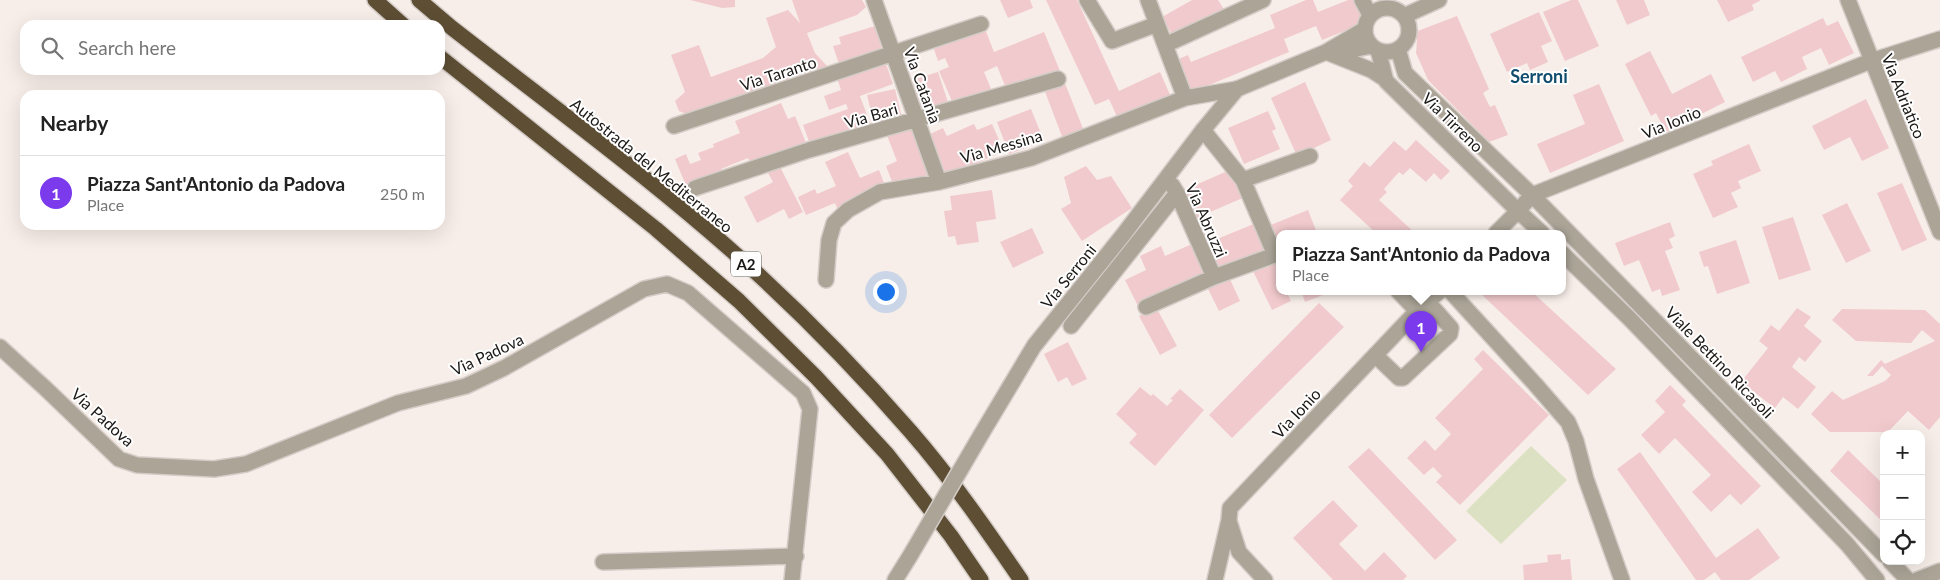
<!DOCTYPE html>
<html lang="en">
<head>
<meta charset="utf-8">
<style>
  body { margin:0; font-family:Lato,sans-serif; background:#f2f2f2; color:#222 }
  .controls { position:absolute; right:15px; bottom:15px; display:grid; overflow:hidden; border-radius:10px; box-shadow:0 5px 20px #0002 }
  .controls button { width:45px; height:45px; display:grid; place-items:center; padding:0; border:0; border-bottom:1px solid #e0e0e0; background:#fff; color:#222; font:25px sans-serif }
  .you { position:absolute; left:885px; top:291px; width:18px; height:18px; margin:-12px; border:4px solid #fff; border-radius:50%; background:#1a73e8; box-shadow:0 0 0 8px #1a73e833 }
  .badge { display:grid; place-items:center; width:32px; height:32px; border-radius:50%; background:#7c3aed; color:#fff; font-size:16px; font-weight:700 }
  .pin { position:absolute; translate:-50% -41px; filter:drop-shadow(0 1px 2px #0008) }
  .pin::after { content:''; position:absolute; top:26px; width:18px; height:15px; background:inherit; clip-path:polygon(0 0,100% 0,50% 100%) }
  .popup { position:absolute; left:1276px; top:230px; width:290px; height:65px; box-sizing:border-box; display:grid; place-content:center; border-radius:10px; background:#fff; filter:drop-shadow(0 1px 4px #0005); font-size:16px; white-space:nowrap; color:#767676 }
  .popup b { font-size:19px; color:#222 }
  .popup::after { content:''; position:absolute; left:50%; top:100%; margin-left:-10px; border:10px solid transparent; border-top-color:#fff }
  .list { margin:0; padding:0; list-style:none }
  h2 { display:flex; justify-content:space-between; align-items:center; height:65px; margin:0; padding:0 20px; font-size:21px }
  h2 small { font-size:16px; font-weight:400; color:#767676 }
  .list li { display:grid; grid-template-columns:32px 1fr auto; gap:15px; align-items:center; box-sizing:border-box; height:75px; padding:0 20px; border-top:1px solid #e0e0e0 }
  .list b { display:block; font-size:19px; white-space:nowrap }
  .list p { margin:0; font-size:16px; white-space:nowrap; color:#767676 }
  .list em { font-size:16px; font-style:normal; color:#767676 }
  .icon { flex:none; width:28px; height:28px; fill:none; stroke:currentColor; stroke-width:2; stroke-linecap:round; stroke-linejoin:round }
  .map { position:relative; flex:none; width:1940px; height:580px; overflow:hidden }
  .search { position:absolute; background:#fff; box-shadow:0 5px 20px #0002; left:20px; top:20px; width:425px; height:55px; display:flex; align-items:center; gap:12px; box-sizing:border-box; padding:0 18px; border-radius:15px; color:#767676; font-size:19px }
  .panel { position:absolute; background:#fff; box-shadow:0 5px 20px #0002; left:20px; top:90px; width:425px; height:140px; border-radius:15px }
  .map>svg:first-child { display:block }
</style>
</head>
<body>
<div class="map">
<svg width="1940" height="580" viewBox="0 0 1940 580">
  <rect width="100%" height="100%" fill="#f8eee9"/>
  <path fill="#dce1c3" d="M1531,446L1567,480L1501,544L1466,511Z"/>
  <path fill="#f1cacd" d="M690,0H735V7L722,8Z
    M792,0H862L866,7L857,15L807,33L815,53L828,67L691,116L679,111L675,101L685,92L671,55L699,45L711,77L763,58L776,47L766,18L788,10L800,23Z
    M1000,0H1030L1033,8L1008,18Z
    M1046,0H1077L1119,91L1160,72L1171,97L1119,121L1109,99L1095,105Z
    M1192,0H1218L1225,11L1175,40L1162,17Z
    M1306,0H1313L1318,12L1348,0H1355L1364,23L1322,40L1316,26L1284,39L1289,52L1190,93L1176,60L1188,55L1191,62L1275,28L1270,15Z
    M1571,0H1578L1599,46L1565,61L1543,12Z
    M1616,0H1644L1650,15L1627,25Z
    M1717,0H1761L1752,5L1754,10L1728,22Z
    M1539,12L1552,41L1541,46L1548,62L1530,70L1527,63L1507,72L1490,34Z
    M1457,16L1489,89L1483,93L1490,107L1495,105L1508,135L1489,142L1428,80L1416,53L1417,40L1415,32Z
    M1823,18L1827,26L1838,21L1854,53L1829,65L1821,48L1802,57L1807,69L1781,82L1775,71L1753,82L1741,57Z
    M875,26L883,54L840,67L833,46L841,44L839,37Z
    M985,29L994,52L1044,32L1060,71L1023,86L1021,82L1006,88L997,66L984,72L992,91L954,106L939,71L949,67L945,58L938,61L934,49Z
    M1650,51L1672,94L1711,74L1725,102L1666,132L1656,113L1651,116L1625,64Z
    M885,61L893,84L860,96L871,126L811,147L803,125L848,109L846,104L829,110L824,96L841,90L837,78Z
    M938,72L949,105L920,114L909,81Z
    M1064,81L1084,131L1063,139L1044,89Z
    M1305,82L1331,140L1297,156L1271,98Z
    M1599,84L1624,141L1550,173L1537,144L1585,124L1573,95Z
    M895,89L902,118L874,124L867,95Z
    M1866,99L1889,148L1862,161L1850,137L1824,150L1812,126Z
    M781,103L788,119L795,116L807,145L752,167L748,158L721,169L723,174L687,188L675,159L686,154L690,164L701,160L698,153L714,147L713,144L740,133L735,121Z
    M1031,109L1044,141L1009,154L997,122Z
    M1268,111L1276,129L1272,131L1280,149L1244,164L1228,128Z
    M910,124L929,174L894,187L886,166L897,161L886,133Z
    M974,124L977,130L992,124L1004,151L947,176L928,135L943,128L947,136Z
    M1416,140L1450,171L1441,180L1434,173L1426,182L1410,168L1403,175L1399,172L1384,189L1387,192L1379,200L1415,233H1376L1340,200L1353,186L1348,181L1364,162L1370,167L1394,141L1406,151Z
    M1749,144L1761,171L1738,181L1741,188L1731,193L1738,207L1713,218L1693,174L1713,165L1711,161Z
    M848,152L860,178L879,170L884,183L863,192L865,196L837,208L835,203L806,215L798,197L815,189L817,194L836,186L825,162Z
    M1086,166L1097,180L1111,176L1132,208L1082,241L1061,209L1071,203L1064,177Z
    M780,167L803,212L789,219L784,209L757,223L744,197L773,182L768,173Z
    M1232,169L1245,197L1194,219L1182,191Z
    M1902,183L1927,240L1902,251L1877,193Z
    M992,190L996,219L976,222L979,242L957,245L955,236L948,237L944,211L952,210L950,196Z
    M1847,203L1871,251L1846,263L1822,215Z
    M1308,210L1317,233H1280V249L1268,226Z
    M1793,217L1811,270L1779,280L1762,227Z
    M1670,222L1675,236L1669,239L1673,248L1665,251L1680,290L1662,296L1660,289L1652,292L1639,260L1624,266L1615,243Z
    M1256,223L1268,253L1218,274L1205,244Z
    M1032,228L1044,253L1013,268L1000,242Z
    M1736,240L1750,283L1717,294L1708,266L1704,267L1699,252Z
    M1194,243L1209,274L1138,306L1125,280L1146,270L1140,256L1161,246L1165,256Z
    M1280,261V270L1276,272L1280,279V291H1286L1291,301L1272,310L1253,271L1265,265L1266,268Z
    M1228,275L1240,301L1219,311L1206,285Z
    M1301,291H1333L1305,302Z
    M1478,291H1531L1616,369L1588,395Z
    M1319,303L1344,327L1232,438L1209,415Z
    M1156,307L1177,346L1160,355L1139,316Z
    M1797,308L1811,317L1804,326L1822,341L1805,362L1799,357L1792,367L1816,387L1798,409L1783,397L1775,408L1741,382L1768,348L1759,341L1771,325L1779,331Z
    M1842,309L1925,310L1940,324V417L1929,430L1908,411L1888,432H1830L1811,414L1832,391L1843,400L1885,381L1891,375L1882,366L1873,376H1867L1881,360L1885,364L1935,341L1922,330L1911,343L1856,341L1832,320Z
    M1068,342L1087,379L1072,386L1067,377L1058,382L1044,354Z
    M1483,350L1549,415L1460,505L1436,482L1442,476L1433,467L1424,475L1407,458L1425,440L1435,451L1451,434L1435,418L1483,369L1474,359Z
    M1670,385L1686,401L1682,405L1761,486L1741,505L1730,494L1711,512L1692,492L1711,475L1675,438L1659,454L1641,435L1665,412L1655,401Z
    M1140,387L1151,396L1153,394L1167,406L1173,400L1170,399L1180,389L1204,410L1155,466L1129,443L1137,434L1116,414Z
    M1369,448L1457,540L1435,560L1348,467Z
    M1848,450L1882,483L1884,481V523L1830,471Z
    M1640,452L1716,558L1758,528L1780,558L1749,580H1721L1715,572L1704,580H1696L1617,469Z
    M1333,500L1358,526L1339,544L1365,571L1384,552L1407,576L1403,580H1333L1293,538Z
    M1561,554V560L1570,559L1572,580H1524L1523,565L1548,562L1547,555Z"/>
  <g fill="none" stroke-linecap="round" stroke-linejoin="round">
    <defs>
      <path id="minor" d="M874,0L939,182
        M1087,0L1112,41L1157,24
        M1148,0L1185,98
        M1848,0L1940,232
        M1165,45L1263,0
        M674,126L981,24
        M1203,130L1243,180L1275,255
        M1243,180L1310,156
        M1172,185L1177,193L1214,277
        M695,188L809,150L1058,79
        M1532,195L1884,555
        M1496,233L1518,211L1542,233
        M1562,253L1629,318L1847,544L1877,580
        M826,280L829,240L834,223L848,210L880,192L939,182L1031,158L1185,98L1237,89
        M1398,291L1417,311
        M1450,291L1535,384L1568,422L1576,441L1586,479L1622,580
        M1146,307L1214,277L1280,253
        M1071,326L1177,193
        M0,347L45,388L119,459L137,465L214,469L246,464L398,403L466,386L504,368L644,289L667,284L688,293L803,393L810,409L792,580
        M1375,355L1399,378H1403L1450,334L1451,328L1428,302
        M1229,521L1239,552L1265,580
        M1890,561L1908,580
        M603,562L796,556
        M1215,580L1229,520L1230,508L1417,311L1440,291
        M1917,580L1940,571"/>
      <path id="tertiary" d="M1362,0L1370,15
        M1365 30a22 22 0 1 1 44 0a22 22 0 1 1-44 0Z
        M1404,16L1439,0
        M1398,49L1405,73L1532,195
        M1378,50L1386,81L1518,211L1532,195L1871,61L1940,39
        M1326,52L1371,70L1385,79
        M1330,52L1338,53L1371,46
        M982,433L1034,346L1123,235L1203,130L1237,89L1326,52L1365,29
        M895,580L910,556"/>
      <path id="motorway" d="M375,0L403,25
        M419,0L452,28C556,109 663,187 761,277C813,325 864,378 911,432C951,478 986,529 1021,580
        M440,57L656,229L739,301L816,377L887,454L951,536L981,580"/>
    </defs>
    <use href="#minor" stroke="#d4ccc7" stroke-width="18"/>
    <use href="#tertiary" stroke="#d4ccc7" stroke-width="18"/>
    <use href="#motorway" stroke="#d4ccc7" stroke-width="18"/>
    <use href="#minor" stroke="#aba497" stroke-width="15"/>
    <use href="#tertiary" stroke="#aba497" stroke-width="15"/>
    <use href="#motorway" stroke="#5d4e34" stroke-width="15"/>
    <defs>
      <path id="tertiary-bridge" d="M910,556L982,433"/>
    </defs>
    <use href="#tertiary-bridge" stroke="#d4ccc7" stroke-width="18" stroke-linecap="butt"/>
    <use href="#tertiary-bridge" stroke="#aba497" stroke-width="15"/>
  </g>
  <g text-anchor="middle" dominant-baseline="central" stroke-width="4" stroke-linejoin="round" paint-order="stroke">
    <rect fill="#fefefe" stroke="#5e5c5b" stroke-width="1" x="731" y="251.5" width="30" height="25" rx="4"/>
    <g font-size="15" font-weight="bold" fill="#1a1715">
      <text x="746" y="264">A2</text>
    </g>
    <g font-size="16" fill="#1a1715" stroke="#fefefe">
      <text transform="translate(778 73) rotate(-18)">Via Taranto</text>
      <text transform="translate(923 85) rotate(70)">Via Catania</text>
      <text transform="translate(1904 96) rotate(68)">Via Adriatico</text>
      <text transform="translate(871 115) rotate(-16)">Via Bari</text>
      <text transform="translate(1453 122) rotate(44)">Via Tirreno</text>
      <text transform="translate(1671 122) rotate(-22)">Via Ionio</text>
      <text transform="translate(1001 146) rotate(-16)">Via Messina</text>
      <text transform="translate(652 165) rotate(39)">Autostrada del Mediterraneo</text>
      <text transform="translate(1207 220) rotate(66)">Via Abruzzi</text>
      <text transform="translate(1068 276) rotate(-51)">Via Serroni</text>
      <text transform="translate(487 354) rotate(-25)">Via Padova</text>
      <text transform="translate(1720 362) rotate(46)">Viale Bettino Ricasoli</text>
      <text transform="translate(1296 413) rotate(-47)">Via Ionio</text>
      <text transform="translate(103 417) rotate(42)">Via Padova</text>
    </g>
    <g font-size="18" font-weight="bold" fill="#104c6d" stroke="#fefefe">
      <text x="1539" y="76">Serroni</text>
    </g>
  </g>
</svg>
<div class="controls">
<button>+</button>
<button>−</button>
<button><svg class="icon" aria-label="locate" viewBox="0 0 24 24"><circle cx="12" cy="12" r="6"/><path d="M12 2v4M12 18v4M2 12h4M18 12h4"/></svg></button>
</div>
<div class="you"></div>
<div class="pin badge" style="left:1421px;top:352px">1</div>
<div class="popup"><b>Piazza Sant'Antonio da Padova</b>Place</div>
<div class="search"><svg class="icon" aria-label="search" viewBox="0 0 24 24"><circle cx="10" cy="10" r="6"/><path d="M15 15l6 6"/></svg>Search here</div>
<section class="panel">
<h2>Nearby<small></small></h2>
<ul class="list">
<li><span class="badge">1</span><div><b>Piazza Sant'Antonio da Padova</b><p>Place</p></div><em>250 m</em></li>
</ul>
</section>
</div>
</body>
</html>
